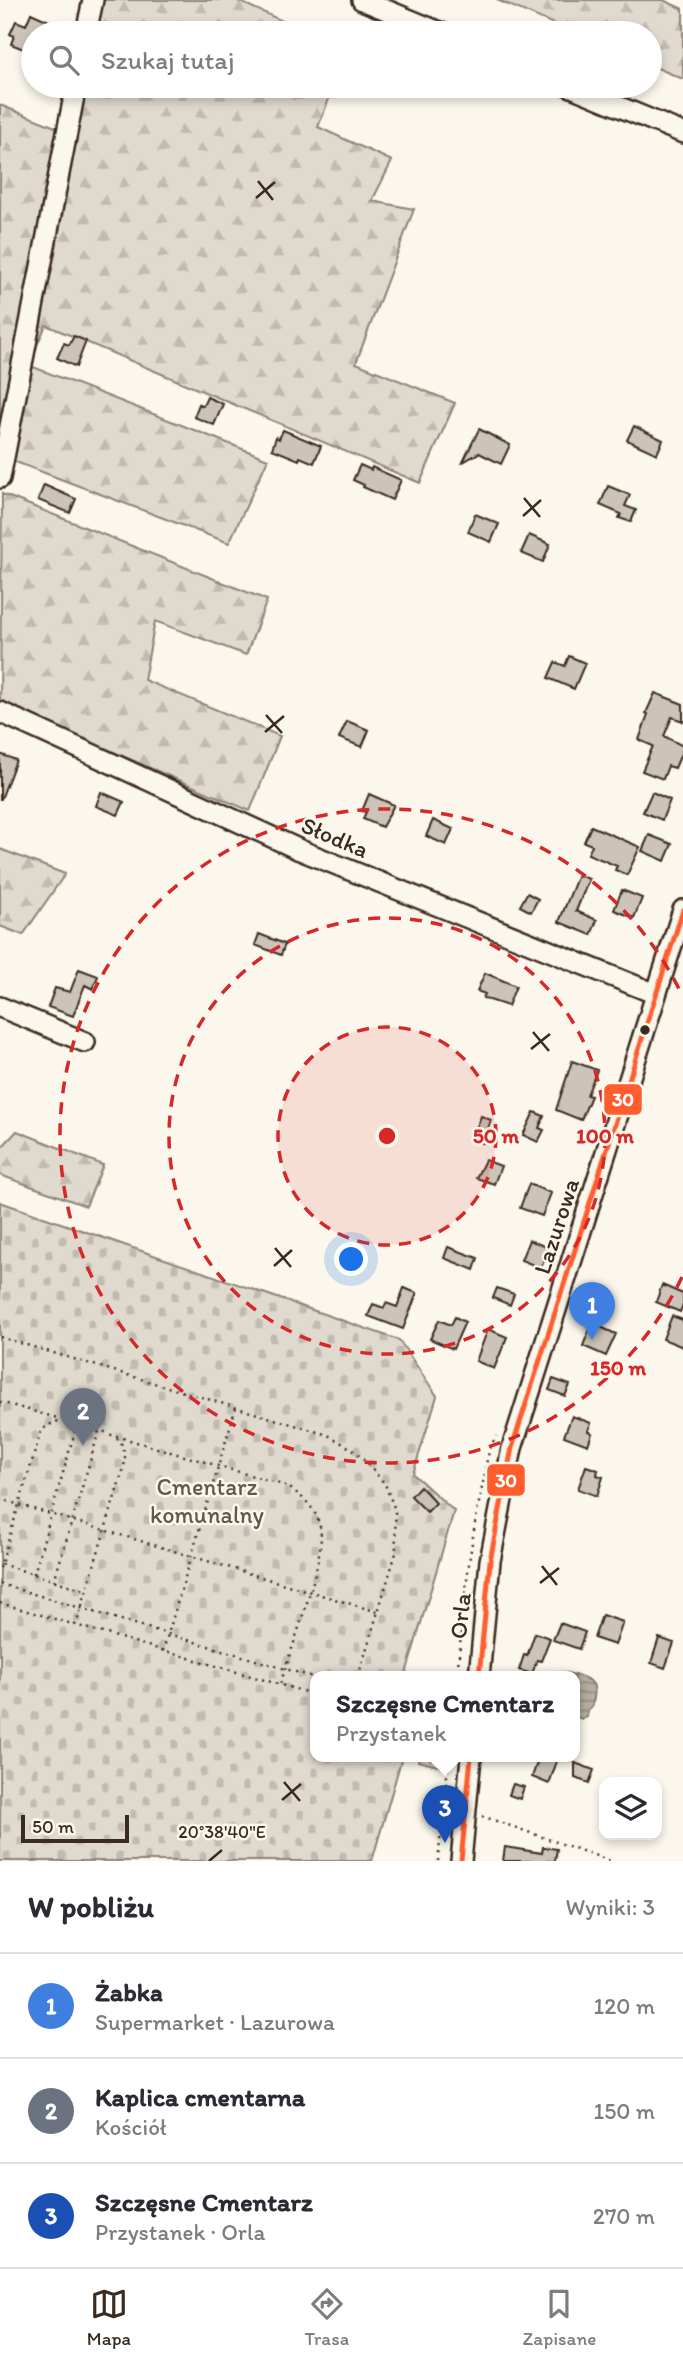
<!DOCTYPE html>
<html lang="pl">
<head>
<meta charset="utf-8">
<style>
  body { margin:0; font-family:Itim,sans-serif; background:#f7f7f7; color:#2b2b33 }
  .controls { position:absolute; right:21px; bottom:21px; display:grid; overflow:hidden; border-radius:14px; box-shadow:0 4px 10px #0003 }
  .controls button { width:63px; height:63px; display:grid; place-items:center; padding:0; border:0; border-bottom:2px solid #e1e1e2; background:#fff; color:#2b2b33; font:35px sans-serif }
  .scale { position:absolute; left:21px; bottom:18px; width:108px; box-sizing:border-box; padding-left:7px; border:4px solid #3b2a1e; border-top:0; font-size:19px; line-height:24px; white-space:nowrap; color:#3b2a1e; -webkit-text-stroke:5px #fbf7ec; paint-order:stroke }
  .you { position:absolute; left:352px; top:1260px; width:24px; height:24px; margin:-18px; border:5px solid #fff; border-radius:50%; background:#1a73e8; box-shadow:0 0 0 10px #1a73e833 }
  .badge { display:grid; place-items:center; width:46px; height:46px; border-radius:50%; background:#3b2a1e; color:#fff; font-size:23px; font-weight:700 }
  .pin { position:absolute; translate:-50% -58px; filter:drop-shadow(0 2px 4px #0008) }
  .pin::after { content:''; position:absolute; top:37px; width:24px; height:21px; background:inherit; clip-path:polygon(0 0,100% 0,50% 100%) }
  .popup { position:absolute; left:310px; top:1671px; width:270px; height:91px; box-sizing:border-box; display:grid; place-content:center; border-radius:14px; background:#fff; filter:drop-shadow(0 2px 5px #0005); font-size:23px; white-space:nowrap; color:#7c7c81 }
  .popup b { font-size:26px; color:#2b2b33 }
  .popup::after { content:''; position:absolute; left:50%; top:100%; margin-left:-14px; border:14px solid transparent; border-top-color:#fff }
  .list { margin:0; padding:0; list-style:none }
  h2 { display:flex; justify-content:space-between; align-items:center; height:91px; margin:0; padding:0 28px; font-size:30px }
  h2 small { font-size:23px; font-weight:400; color:#7c7c81 }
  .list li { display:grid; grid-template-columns:46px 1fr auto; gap:21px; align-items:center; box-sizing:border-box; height:105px; padding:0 28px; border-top:2px solid #e1e1e2 }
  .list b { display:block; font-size:26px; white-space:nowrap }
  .list p { margin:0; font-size:23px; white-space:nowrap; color:#7c7c81 }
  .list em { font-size:23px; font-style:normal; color:#7c7c81 }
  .icon { flex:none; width:38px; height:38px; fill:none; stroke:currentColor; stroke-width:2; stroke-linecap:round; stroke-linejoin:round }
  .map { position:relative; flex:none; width:683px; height:1861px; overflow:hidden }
  .search { position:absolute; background:#fff; box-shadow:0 4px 10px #0003; left:21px; right:21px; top:21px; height:77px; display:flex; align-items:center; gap:18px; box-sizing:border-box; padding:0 24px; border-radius:38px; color:#7c7c81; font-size:26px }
  .sheet { height:406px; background:#fff }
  nav { display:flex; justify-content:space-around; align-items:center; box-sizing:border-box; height:98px; border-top:2px solid #e1e1e2; background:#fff; font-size:19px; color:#7c7c81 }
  nav a { display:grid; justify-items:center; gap:4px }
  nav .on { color:#3b2a1e }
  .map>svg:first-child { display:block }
</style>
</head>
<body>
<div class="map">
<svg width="683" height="1861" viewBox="0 0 683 1861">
  <defs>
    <pattern id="grass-dots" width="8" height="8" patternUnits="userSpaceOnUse" patternTransform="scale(1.75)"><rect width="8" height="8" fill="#dfd9ce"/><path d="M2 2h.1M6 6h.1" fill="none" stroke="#c0bab0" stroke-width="1.8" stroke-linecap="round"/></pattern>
    <pattern id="forest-firs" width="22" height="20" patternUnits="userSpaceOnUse" patternTransform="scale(1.75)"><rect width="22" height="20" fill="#dfd9ce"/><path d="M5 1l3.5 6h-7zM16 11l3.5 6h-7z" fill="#c0bab0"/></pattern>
    <pattern id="cemetery-stones" width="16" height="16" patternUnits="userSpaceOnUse" patternTransform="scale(1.75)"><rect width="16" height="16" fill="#dfd9ce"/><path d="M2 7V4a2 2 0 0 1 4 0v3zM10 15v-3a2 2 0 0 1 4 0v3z" fill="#c0bab0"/></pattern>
    <pattern id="water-rules" width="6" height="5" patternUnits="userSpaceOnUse" patternTransform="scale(1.75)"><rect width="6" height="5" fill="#b6aea2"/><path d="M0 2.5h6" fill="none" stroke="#958e83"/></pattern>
  </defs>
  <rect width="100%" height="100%" fill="#fbf7ec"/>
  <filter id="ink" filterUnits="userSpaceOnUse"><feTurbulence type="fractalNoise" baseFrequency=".0143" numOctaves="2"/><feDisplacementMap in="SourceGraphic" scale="14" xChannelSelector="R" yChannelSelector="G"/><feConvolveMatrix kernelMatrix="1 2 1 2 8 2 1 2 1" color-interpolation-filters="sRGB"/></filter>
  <g filter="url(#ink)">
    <path fill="url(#grass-dots)" stroke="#8d8276" stroke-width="2" d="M419,1757H446L445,1768L418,1761Z"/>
    <path fill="url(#forest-firs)" stroke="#8d8276" stroke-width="2" d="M101,0H236L309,33H94Z
      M497,0H663L683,9V79L650,65V33H575Z
      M84,86H334L318,127L392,161L372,201L414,209L356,363L455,403L420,483L46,325L28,365L268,459L229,543L0,456V105L73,134Z
      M2,494L267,600L246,655L155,621L144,680L280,736L250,811L0,703Z
      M0,849L65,874L23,935L0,926Z
      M17,1131L103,1165L86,1206L0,1175V1149Z"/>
    <path fill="url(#cemetery-stones)" stroke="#8d8276" stroke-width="2" d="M0,1202L399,1340L437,1396L413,1474L454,1511L405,1677H316V1757H402L372,1861H0Z"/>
    <path fill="url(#water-rules)" stroke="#85796d" stroke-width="2" d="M563,1672C571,1674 592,1677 594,1687C596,1692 593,1700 593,1705L588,1710L587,1717L582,1719L575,1716L574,1677H555L557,1673Z"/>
    <path fill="#ccc4b9" stroke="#3b2a1e" stroke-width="2" d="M31,13L49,21L44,33H33V53L11,44L14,36L10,34L16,21L26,25Z
      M74,336L86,341L76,367L57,358L64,343L69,345Z
      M207,397L223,404L214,425L194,417L199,404L203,406Z
      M634,426L663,440L657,454L627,440Z
      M479,429L510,445L501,464L479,453L463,462Z
      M283,430L321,446L314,463L300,457L299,460L272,449L276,437L279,439Z
      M360,465L371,470L372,467L401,480L392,500L363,487L364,485L353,480Z
      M44,485L76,499L70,513L38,500Z
      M608,486L630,495L625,506L636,510L631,522L619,518L621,514L600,505Z
      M475,514L499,524L491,542L468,532Z
      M529,535L550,544L543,562L521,553Z
      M569,656L585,663L574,689L548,678L555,662L565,666Z
      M655,693L683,704V721L672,717L664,736L683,746V749L675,768L668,766L663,779L642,771L653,746L639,740L648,714L646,713Z
      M347,721L369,730L362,747L339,738Z
      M0,754L16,760L1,799H0Z
      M101,792L124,802L118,815L96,806Z
      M652,792L670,800L662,820L643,812Z
      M369,794L394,805L382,827L363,819L366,812L362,811Z
      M433,820L453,829L446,845L426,836Z
      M591,826L640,847L627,875L615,870L617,866L588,854L592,845L584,842Z
      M649,835L672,844L665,861L642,851Z
      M578,875L589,879L576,911L597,920L591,935L559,922Z
      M622,890L642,898L634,918L614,910Z
      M527,893L538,899L531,912L520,906Z
      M259,934L285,944L281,955L255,945Z
      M79,969L98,976L93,989L85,985L73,1016L48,1007L55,988L70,992Z
      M485,973L516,986L508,1006L483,998L485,994L477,991Z
      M572,1061L597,1070L587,1095L591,1096L581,1120L556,1110Z
      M534,1112L544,1116L539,1128L544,1130L538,1142L523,1135Z
      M481,1116L491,1120L483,1143L472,1140Z
      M485,1160L501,1166L494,1184L476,1178Z
      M529,1184L551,1193L542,1216L520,1208Z
      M529,1240L549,1248L541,1268L521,1260Z
      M448,1247L478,1258L474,1270L444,1258Z
      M662,1285L683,1294V1305L680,1312L656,1302Z
      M404,1288L417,1293L403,1329L368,1316L373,1304L384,1308L386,1303L397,1307Z
      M497,1288L514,1294L510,1305L493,1298Z
      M672,1316L683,1320V1347L663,1339Z
      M455,1317L465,1322L453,1349L430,1339L439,1320L451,1325Z
      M592,1323L616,1334L606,1356L583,1346Z
      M488,1329L507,1337L494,1369L476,1361Z
      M553,1379L570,1385L565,1396L549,1390Z
      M572,1416L591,1423L588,1431L592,1433L588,1445L564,1436Z
      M586,1466L598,1470L597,1475L603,1477L597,1496L578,1489Z
      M420,1486L436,1503L427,1512L411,1496Z
      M602,1615L623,1622L615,1645L594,1638Z
      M560,1623L585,1632L579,1649L553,1640Z
      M535,1633L550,1638L541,1661L537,1660L532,1674L519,1670L524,1655L527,1656Z
      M659,1638L674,1643L665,1668L651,1663Z
      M539,1757L557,1761L549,1784L532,1777Z
      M575,1763L594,1770L589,1783L575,1778Z
      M513,1784L524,1787L520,1799L509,1795Z
      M505,1847L542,1853L543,1847L557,1849L555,1861H503Z"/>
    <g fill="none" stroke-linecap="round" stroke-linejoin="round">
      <defs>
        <path id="minor" d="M362,0L442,33
          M86,33L93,0
          M569,86L683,133
          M0,478L76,86
          M0,712L300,850L656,994
          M0,1007L85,1042
          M479,1677L490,1561L512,1448L683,910
          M461,1861L471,1757"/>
      </defs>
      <use href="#minor" stroke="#3b2a1e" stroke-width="24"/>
      <path stroke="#3b2a1e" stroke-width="2.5" stroke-dasharray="2 5" stroke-linecap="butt" d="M0,1337L328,1435L354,1450L371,1468L385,1484L395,1510L396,1553L358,1677
        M0,1402L61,1419
        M116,1436L287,1486C303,1497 316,1508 320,1527C327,1557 290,1651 280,1685
        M0,1499L378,1612
        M1,1564L85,1590
        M0,1568L41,1431C47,1426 52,1422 60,1421C71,1420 112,1432 119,1440C125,1448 126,1457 124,1467L76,1625
        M34,1574L77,1424
        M54,1581L99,1431
        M0,1584L316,1678
        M0,1603L316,1695
        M163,1651L236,1407
        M457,1677C463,1611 469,1547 483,1483C486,1468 487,1448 497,1436
        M482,1816L611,1861
        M438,1861L449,1757"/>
      <use href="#minor" stroke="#fbf7ec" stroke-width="19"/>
      <defs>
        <path id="bus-1" d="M479,1677L490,1561L512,1448L683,910
          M461,1861L471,1757"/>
      </defs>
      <use href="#bus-1" stroke="#fbf7ec" stroke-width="10"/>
      <use href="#bus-1" stroke="#ff5d2d" stroke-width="5"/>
    </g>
  </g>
  <path fill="none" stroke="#3b2a1e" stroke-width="2.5" d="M258,181L273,200M256,198L275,182M524,498L540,517M523,516L541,500M266,715L282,733M265,732L284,716M533,1032L549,1051M531,1049L550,1034M275,1248L291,1267M274,1266L292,1250M542,1566L557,1585M540,1583L559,1568M284,1782L300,1801M282,1800L301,1784M209,1861L222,1850"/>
  <circle cx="387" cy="1136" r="109" fill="#d62828" fill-opacity=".12"/>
  <g fill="none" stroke="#d62828" stroke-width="3.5" stroke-dasharray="12 9">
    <circle cx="387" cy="1136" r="109"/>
    <circle cx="387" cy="1136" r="218"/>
    <path d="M682 1277A327 327 0 1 1 682 995"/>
  </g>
  <circle fill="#3b2a1e" stroke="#fbf7ec" stroke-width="2.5" cx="645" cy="1030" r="6"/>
  <g text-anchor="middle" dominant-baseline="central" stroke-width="5" stroke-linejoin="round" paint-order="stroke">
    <g font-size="24" fill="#3b2a1e" stroke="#fbf7ec">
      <text transform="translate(335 837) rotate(23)">Słodka</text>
      <text transform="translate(556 1226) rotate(-72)">Lazurowa</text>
      <text transform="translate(460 1616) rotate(-84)">Orla</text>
    </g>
    <g font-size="24" fill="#64564a" stroke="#fbf7ec">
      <text x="207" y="1486">Cmentarz<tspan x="207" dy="28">komunalny</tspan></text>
    </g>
  </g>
  <g font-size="18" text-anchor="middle" fill="#3b2a1e" stroke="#fbf7ec" stroke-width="5" stroke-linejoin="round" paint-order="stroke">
    <text x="222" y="1838">20°38'40"E</text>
  </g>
  <circle cx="387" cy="1136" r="10" fill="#d62828" stroke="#fbf7ec" stroke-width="3.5"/>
  <g font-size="21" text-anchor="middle" font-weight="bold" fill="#d62828" stroke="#fbf7ec" stroke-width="5" stroke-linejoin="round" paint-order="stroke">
    <text x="496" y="1143">50 m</text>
    <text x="605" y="1143">100 m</text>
    <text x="618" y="1375">150 m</text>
  </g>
  <g stroke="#fbf7ec" stroke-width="2.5">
    <rect x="603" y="1083" width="40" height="33" rx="7" fill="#ff5d2d"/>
    <rect x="486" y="1463" width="40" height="34" rx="7" fill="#ff5d2d"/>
  </g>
  <g font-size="19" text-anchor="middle" font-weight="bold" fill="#fff">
    <text x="623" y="1106">30</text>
    <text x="506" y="1487">30</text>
  </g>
</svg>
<div class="controls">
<button><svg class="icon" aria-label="layers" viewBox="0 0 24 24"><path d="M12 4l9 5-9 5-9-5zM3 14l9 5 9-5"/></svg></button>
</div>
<div class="scale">50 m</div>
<div class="you"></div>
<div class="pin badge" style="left:592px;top:1340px;background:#3f7fe0">1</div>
<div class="pin badge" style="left:83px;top:1446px;background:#6b7280">2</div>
<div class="pin badge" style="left:445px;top:1843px;background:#1a4fb4">3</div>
<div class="popup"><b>Szczęsne Cmentarz</b>Przystanek</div>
<div class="search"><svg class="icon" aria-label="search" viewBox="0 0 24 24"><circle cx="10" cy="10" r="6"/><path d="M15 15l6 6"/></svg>Szukaj tutaj</div>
</div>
<section class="sheet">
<h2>W pobliżu<small>Wyniki: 3</small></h2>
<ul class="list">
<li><span class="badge" style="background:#3f7fe0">1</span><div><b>Żabka</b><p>Supermarket · Lazurowa</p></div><em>120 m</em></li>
<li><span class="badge" style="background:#6b7280">2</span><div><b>Kaplica cmentarna</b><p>Kościół</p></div><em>150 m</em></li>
<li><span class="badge" style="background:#1a4fb4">3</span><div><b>Szczęsne Cmentarz</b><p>Przystanek · Orla</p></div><em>270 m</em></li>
</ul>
</section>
<nav>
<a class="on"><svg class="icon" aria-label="map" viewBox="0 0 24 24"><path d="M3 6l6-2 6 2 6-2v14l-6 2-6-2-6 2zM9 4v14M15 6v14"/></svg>Mapa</a>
<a><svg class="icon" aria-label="directions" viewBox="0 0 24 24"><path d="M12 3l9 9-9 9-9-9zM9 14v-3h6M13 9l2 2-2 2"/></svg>Trasa</a>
<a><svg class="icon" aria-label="saved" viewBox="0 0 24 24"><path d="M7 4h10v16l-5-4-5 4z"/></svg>Zapisane</a>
</nav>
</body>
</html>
